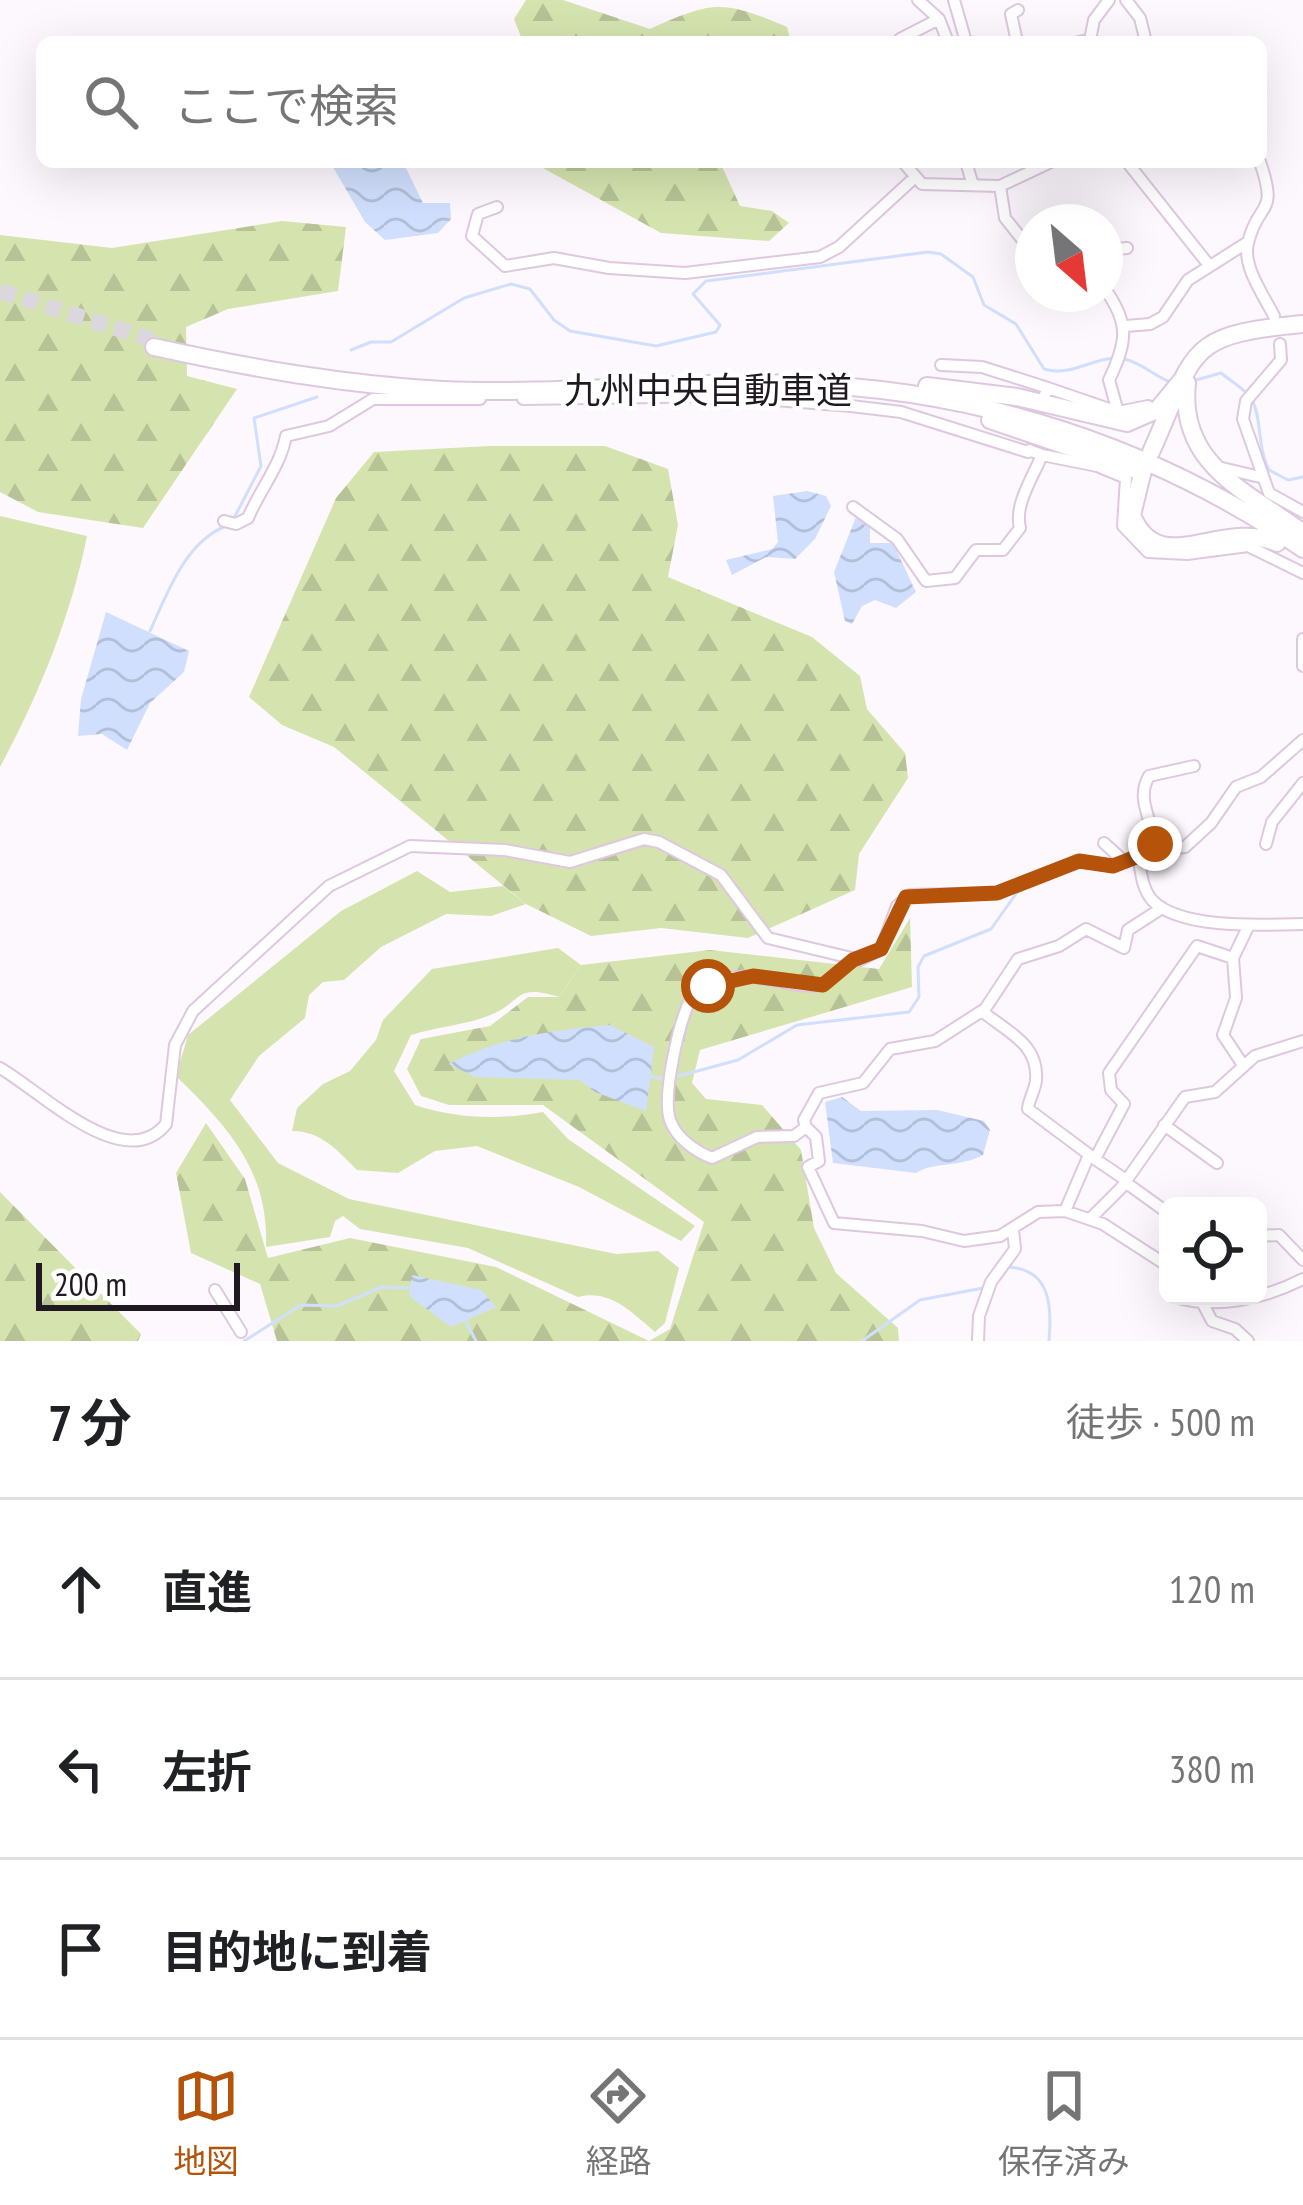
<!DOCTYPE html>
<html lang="ja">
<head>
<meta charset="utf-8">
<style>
  body { margin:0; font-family:"PT Sans Narrow","Noto Sans JP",sans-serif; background:#f2f2f2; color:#202124 }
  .controls { position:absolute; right:36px; bottom:36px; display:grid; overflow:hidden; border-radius:18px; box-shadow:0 12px 48px #0002 }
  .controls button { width:108px; height:108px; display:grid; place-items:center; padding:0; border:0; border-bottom:3px solid #e0e0e0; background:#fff; color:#202124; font:60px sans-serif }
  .compass { position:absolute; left:1015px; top:204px; width:108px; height:108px; border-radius:50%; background:#fff; box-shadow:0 12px 48px #0002; rotate:152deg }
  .scale { position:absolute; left:36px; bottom:30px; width:204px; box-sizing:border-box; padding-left:12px; border:6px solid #211921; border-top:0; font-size:33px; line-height:42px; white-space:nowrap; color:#211921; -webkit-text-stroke:9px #fff; paint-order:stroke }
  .stop { position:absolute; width:36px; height:36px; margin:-27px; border:9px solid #b45309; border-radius:50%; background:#fff }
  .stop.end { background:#b45309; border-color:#fff; box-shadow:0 3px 12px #0008 }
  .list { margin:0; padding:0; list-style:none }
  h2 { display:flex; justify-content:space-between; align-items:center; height:156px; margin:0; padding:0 48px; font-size:51px }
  h2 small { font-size:39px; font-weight:400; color:#757577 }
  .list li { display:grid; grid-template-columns:78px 1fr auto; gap:36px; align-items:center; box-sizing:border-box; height:180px; padding:0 48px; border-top:3px solid #e0e0e0 }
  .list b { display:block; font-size:45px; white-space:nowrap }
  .list em { font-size:39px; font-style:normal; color:#757577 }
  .icon { flex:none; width:66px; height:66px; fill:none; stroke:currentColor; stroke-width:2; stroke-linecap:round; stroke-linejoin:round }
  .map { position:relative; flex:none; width:1303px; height:1341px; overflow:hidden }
  .search { position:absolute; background:#fff; box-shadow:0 12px 48px #0002; left:36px; right:36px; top:36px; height:132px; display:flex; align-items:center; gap:30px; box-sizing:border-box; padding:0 42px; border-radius:18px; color:#757577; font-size:45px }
  .sheet { height:696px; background:#fff }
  nav { display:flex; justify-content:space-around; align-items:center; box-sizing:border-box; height:168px; border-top:3px solid #e0e0e0; background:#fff; font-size:33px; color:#757577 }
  nav a { display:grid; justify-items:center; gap:6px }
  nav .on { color:#b45309 }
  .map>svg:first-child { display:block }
</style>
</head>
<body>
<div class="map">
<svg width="1303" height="1341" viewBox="0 0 1303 1341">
  <defs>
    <pattern id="forest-firs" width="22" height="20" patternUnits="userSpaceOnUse" patternTransform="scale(3)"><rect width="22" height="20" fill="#d5e4af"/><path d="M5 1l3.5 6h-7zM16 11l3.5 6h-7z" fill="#b7c396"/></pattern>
    <pattern id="water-waves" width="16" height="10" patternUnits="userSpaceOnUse" patternTransform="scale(3)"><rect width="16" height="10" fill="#d0dffd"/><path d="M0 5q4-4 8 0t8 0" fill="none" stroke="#b2bfd9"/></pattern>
  </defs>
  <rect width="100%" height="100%" fill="#fdf8fd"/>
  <path fill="#d5e4af" d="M0,516L87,536C71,616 39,695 0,767Z
    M417,871L450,892L503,886L526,904L491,916L446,914L381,947L344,980L323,982L309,995L305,1018L259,1056L230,1100L278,1163L349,1199L616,1254L658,1251L679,1268L665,1323L655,1332C631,1312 610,1289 578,1297L468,1248L360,1229L343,1216L335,1221L330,1237L266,1247C269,1171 228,1127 176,1076L188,1035L341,911Z
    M558,948L581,965L559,997C513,983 524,1002 488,1016C465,1025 436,1027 411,1035L394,1071L415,1105C459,1119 498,1120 543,1112L568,1139L695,1226L681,1241L579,1187L477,1146L435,1151L398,1173L357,1170C337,1150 321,1131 292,1131L297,1108L323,1084L350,1071L376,1040L383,1020L432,969Z"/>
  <path fill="url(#forest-firs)" d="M526,0H563L650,29C714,0 723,0 787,27L791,42H523L514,19Z
    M532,162H720L740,206L772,211L789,223L769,241L661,233Z
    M282,221L346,227L338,291L228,309L186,327L187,376L237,389L143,528L38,512L0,492V235L112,248Z
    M490,446H605L668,469L678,525L668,577L812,637L860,676L867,709L905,753L908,778L859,854L855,890L748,938L661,928L591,936L526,904L334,747L282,725L249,697L336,498L374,452Z
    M910,918L912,987L700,1050L692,1083L706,1099L762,1105L801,1150L814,1228L836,1273L898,1328L899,1341H649L670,1329L704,1222L543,1105H449L421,1096L407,1069L421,1039L490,1026L528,997H559L581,965L710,950L879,969Z
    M206,1123L245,1179L268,1258L350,1238L496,1267L649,1341H277L260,1284L191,1253L176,1173Z
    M0,1192L141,1334L138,1341H0Z"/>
  <path fill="url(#water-waves)" d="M330,162H403L423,203H450L451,219L438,233L385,240L365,222Z
    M807,491L826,496L831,506L815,539L795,559L766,557L732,575L726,560L772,549L778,542L773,496Z
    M856,517L870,523V543H893L916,592L896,608L875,600L862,606L852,624L845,621L834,572Z
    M106,612L189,651L184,672L150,703L127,750L102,734L78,736L81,699Z
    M610,1025L654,1047L646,1111L595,1092L580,1080L475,1077L449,1064C498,1037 556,1030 610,1025Z
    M842,1097L861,1111L937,1110L984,1121L990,1130L983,1155C959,1168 935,1161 916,1173L833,1163L825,1102Z
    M412,1275L481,1290L496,1307L451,1327L409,1296Z"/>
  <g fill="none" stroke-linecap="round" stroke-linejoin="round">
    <path stroke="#d0dffd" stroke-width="3" d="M351,350L371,342H391L464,298L511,284L530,289L554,320L570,331L656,346L716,332L720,325L693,294L706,281L928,252L941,254L973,277L984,305L1016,324L1044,369C1073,378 1095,354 1124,359C1140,362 1155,376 1170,382
      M1196,380L1221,373C1229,380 1247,390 1252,400C1262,418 1257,447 1269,470L1288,480L1303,477
      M233,520L261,466L254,418L317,397
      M150,631C167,594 185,542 226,526
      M647,1075L666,1080
      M675,1077L738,1060L797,1025L909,1012L919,997L918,967L924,956L991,929L1018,891
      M1008,1267C1051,1269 1052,1307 1049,1341
      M465,1320L476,1341
      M244,1341L301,1305L337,1306L382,1287L412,1288
      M862,1341L920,1300L983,1288"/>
    <path stroke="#dcd7dc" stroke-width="16" stroke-dasharray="16 8" stroke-linecap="butt" d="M0,291L156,341"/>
    <defs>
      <path id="minor" d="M918,0L939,19L948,42
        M954,0L966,42
        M1126,0L1140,18L1146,42
        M900,39L939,19
        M1017,42L1011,14L1018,10
        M1079,42L1090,40L1094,20L1109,0
        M903,162L922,184L1000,186L1051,162
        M966,162L972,182
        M1127,162L1208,264
        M1260,162C1279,217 1258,200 1248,243C1242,266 1264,296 1274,316
        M1000,186L1005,218L1033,253
        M497,207L478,214L472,236L505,266L554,258L609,268L685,273L820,257L839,247L913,179
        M1105,250L1127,248
        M1105,289C1130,324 1127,342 1109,380L1118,412
        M1126,326L1150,324L1163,317L1188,280L1248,242
        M1280,344L1281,360L1246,401L1243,419L1269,493L1303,512
        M941,365L982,367L1048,388L1043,399
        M1048,388L1118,412L1148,406
        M523,399L723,396L851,406L901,412L1028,452
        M1042,455L1097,466L1126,478L1123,526L1148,552L1187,554L1248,546L1303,573
        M1222,468L1260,477
        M853,507L897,539L926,581L955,578L976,550H1003L1020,528C1014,505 1032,479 1042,455L1029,450
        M224,521L236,524L248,518C260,489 280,467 286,436L329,426L373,399H480
        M1303,639V666
        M1104,843L1125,862
        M1266,844L1272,822L1303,783
        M1154,851C1156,822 1134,802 1149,776L1194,766
        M1138,854C1141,870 1141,887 1152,900C1180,930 1265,925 1303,924
        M853,960L822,985C778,991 740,956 692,997C679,1019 662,1096 670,1120C676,1138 695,1151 712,1158L757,1137L794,1136L806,1127L804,1120L819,1093L863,1083L890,1049L935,1041L985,1009L1018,959L1059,946L1086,929L1124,948L1128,930L1162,908
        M982,1011C1005,1031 1039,1043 1036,1080C1035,1091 1029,1098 1028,1109L1095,1159
        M1243,1065L1223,1035L1236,998L1233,958L1249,925
        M0,1068C41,1091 124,1176 166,1124L175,1045L193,1011L329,886L410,846L505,850L570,862L644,839L659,842L721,875L768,938L860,960L881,949L897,906L910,895L997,893L1079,861L1113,866L1148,851L1185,847L1211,823L1236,787L1261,777L1303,740
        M1164,1125L1217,1163
        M806,1127L816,1137L819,1161L808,1167L834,1223L922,1231L964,1241L1000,1236L1038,1212L1065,1211L1103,1224L1168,1266
        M1126,1180L1095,1159L1124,1104L1111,1090L1109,1073L1197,946L1233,958
        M1125,1182L1168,1213
        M1065,1211L1089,1155
        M1091,1218L1121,1188L1185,1097L1215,1092L1255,1056L1303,1041
        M1258,1236L1279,1235L1303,1260
        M215,1290L241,1332
        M1172,1296C1214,1310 1264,1299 1303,1279
        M1203,1304L1212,1321L1235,1329L1248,1341
        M978,1341L979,1316L991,1282L1015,1249L1013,1229"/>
      <path id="highway" d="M154,347C250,368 345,385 443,390C562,395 680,380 799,384C977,389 1156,447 1303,549
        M1187,383C1178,465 1247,491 1303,533
        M927,386L1017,397L1127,423L1157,410L1185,376
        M990,420L1142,472
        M1151,452C1197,350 1183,335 1303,324
        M1144,466L1132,515C1158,581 1222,518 1277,543"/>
    </defs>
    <use href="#minor" stroke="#dec8e0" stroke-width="14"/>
    <use href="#highway" stroke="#dec8e0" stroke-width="20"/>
    <use href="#minor" stroke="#fff" stroke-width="10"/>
    <use href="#highway" stroke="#fff" stroke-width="16"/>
  </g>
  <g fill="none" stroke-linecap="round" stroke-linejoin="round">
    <path stroke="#b45309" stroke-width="15" d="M708,986L753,976L823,985L853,960L881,949L906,897L997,893L1079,861L1113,866L1154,850L1155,844"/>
  </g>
  <g text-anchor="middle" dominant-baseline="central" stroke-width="9" stroke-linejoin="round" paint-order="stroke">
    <g font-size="36" fill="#211921" stroke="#fff">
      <text x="708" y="389">九州中央自動車道</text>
    </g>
  </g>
</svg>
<div class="controls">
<button><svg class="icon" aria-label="locate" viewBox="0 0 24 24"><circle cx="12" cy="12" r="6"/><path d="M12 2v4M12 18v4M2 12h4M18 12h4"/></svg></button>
</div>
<svg class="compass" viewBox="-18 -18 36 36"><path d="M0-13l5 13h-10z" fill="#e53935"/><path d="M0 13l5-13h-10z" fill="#757577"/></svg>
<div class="scale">200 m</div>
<div class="stop" style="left:708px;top:986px"></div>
<div class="stop end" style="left:1155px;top:844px"></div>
<div class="search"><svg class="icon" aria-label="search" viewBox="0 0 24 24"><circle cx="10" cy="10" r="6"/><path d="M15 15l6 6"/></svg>ここで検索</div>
</div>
<section class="sheet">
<h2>7 分<small>徒歩 · 500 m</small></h2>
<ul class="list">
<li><svg class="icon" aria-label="ahead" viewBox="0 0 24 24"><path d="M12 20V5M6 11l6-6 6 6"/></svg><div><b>直進</b></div><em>120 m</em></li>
<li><svg class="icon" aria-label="left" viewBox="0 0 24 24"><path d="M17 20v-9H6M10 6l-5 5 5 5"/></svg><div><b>左折</b></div><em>380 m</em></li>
<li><svg class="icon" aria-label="arrive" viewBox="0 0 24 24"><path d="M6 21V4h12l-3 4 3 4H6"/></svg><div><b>目的地に到着</b></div></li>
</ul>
</section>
<nav>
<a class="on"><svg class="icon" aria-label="map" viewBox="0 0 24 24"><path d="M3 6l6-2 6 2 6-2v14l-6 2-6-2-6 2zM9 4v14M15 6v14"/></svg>地図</a>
<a><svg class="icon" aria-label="directions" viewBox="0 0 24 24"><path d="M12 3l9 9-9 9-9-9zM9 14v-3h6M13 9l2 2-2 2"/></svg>経路</a>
<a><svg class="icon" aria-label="saved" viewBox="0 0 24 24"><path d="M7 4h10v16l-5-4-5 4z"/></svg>保存済み</a>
</nav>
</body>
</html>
